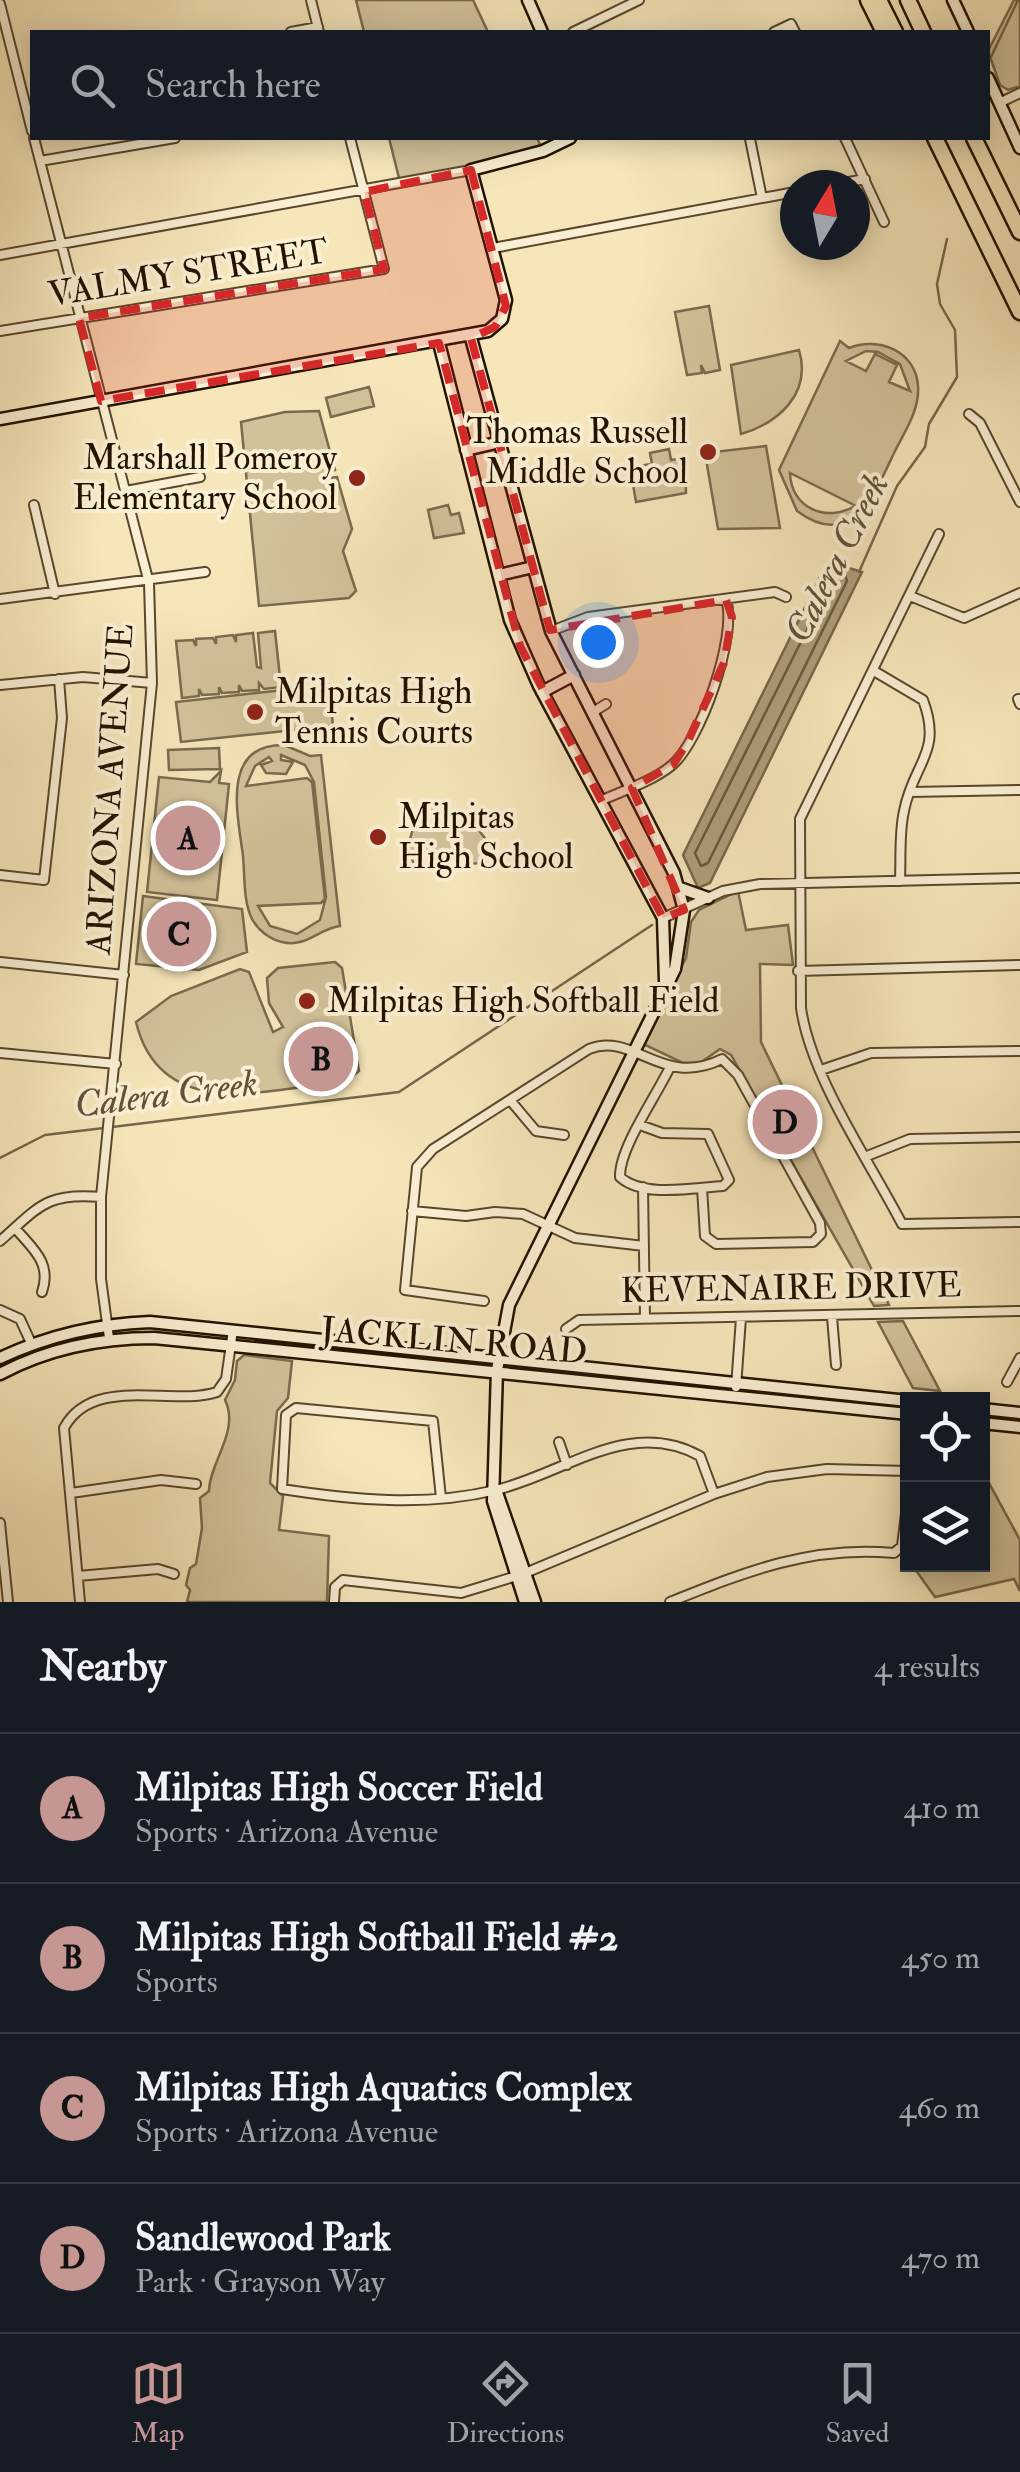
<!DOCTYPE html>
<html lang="en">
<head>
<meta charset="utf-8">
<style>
  body { margin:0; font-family:"IM FELL Double Pica",serif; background:#242831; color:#f1f3f6 }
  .controls { position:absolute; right:30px; bottom:30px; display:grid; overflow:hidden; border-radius:0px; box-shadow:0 5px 25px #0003 }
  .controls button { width:90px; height:90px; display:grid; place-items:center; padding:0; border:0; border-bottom:2px solid #363941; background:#171b24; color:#f1f3f6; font:50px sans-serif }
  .compass { position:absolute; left:780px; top:170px; width:90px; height:90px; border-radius:50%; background:#171b24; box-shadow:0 5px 25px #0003; rotate:10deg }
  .you { position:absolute; left:598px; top:642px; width:35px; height:35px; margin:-25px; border:8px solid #fff; border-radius:50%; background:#1a73e8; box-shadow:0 0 0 15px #1a73e833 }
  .badge { display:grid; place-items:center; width:65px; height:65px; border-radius:50%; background:#c59692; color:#111; font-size:32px; font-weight:700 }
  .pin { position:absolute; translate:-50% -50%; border:5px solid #fff; box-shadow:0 2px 10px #0006 }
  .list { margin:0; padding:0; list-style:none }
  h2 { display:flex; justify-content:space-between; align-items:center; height:130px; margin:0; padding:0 40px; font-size:42px }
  h2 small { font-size:32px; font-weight:400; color:#9ea1a6 }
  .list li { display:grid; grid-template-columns:65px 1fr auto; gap:30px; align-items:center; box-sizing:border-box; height:150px; padding:0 40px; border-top:2px solid #363941 }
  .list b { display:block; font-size:38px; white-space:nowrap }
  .list p { margin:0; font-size:32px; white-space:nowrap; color:#9ea1a6 }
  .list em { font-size:32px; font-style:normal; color:#9ea1a6 }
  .icon { flex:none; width:55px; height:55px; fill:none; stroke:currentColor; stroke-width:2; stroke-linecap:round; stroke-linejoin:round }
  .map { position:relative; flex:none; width:1020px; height:1602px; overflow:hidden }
  .search { position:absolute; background:#171b24; box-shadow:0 5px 25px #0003; left:30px; right:30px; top:30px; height:110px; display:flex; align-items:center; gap:25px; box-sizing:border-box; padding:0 35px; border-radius:0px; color:#9ea1a6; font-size:38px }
  .sheet { height:730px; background:#171b24 }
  nav { display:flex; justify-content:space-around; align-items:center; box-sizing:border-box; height:140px; border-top:2px solid #363941; background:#171b24; font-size:28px; color:#9ea1a6 }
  nav a { display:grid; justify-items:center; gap:5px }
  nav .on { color:#c59692 }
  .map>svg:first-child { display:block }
</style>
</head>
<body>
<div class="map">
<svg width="1020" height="1602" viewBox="0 0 1020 1602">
  <rect width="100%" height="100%" fill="#f6e6ba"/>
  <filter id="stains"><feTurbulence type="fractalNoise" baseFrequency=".002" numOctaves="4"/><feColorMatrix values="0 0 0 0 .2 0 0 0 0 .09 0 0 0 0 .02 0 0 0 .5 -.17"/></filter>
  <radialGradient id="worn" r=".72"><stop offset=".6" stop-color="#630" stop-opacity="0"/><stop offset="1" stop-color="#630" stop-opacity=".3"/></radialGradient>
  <path fill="#d2c29a" stroke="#7a6a4d" stroke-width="2.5" fill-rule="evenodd" d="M356,0H473L488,32H364Z
    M1014,0H1020V86L1008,90L1000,85L988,51Z
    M389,138H537L543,151L401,186Z
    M709,306L720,370L705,373L701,365L702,373L687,375L675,312Z
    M840,341L849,348C878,336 916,351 918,386C920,409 905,431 895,451C875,493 852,552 797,511L779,470ZM866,351L878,352L900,364L910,391L889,382L897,365L875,354L866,371L846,361ZM790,473L854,505L855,506C826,523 791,508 790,473Z
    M799,350C812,394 778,423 741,434L731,365Z
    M369,387L374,406L331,417L326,398Z
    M319,411L335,470L327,473L328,478L337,477L352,529L343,551L356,591L349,598L259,606L241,422L285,412Z
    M766,446L780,528L718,529L705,453Z
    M669,449L671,460L685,458L686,493L636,502L630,467L652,464L650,453Z
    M448,505L451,515L459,513L464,533L434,538L428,510Z
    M275,631L281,687L264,689L259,683V690L242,691L239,685V692L222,693L219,687V694L202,695L199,689V696L182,698L176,641L193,640L196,646V639L213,638L216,644V637L233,635L236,642V635L253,633L257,667L261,668L258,633Z
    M329,685L333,726L181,742L176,702Z
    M284,745L310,756L321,755L340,926C318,929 306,948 282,942C269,939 258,930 252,919C243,901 245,876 243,856C238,816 220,744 284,745ZM281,755L305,765L314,782L326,897L320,920L297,934L270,926L258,906L321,903L325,899L312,782L307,778L246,786L255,766L269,757L272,761L261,765L266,773L286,774L293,762L281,760Z
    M219,748L220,769L169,770L168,750Z
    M221,771L219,783L229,784L217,900L147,892L159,777L210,782Z
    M445,807L471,820L487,841L482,842L480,863L463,865L458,853L444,850L436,857L434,868L418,870C399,844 414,810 445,807Z
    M738,891L746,930L788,925L793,965L760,964L761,1042L889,1305L874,1306L731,1055L720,1049L700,1063H683L641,1043L686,958L691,922L699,910Z
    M143,896L242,909L247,952L199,970L136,964Z
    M335,962L342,968L359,1071L348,1080C271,1089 161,1125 136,1022L171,996L240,969L249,972L273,1032L283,1027L269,1003L267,978L278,968Z
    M903,1321L940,1391L913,1388L878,1322Z
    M244,1355L292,1361L288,1398L277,1411L270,1483L283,1496L279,1530L329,1536L327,1602H187L190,1590L186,1585L190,1568L196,1564L202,1528L200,1498L209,1491C210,1461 240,1431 225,1400L235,1380L237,1361Z
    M983,1472L1020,1540V1591L1014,1579L935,1597L912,1565L982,1564Z"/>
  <path fill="#ae9e7b" stroke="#76664a" stroke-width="2.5" d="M833,563L862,572L710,883L698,888L683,855L821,575Z
    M172,911L197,913L193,949L168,947Z"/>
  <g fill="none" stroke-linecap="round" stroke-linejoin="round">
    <path stroke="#68583e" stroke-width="2.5" d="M835,574L845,575L847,581L708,863L701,866L695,853Z"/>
    <path stroke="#76664a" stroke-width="2.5" d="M990,59L1018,0
      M859,572L897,486L925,447L929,424L957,377L955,330L940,304L937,284L947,239
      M112,1127L399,1092L652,925
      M0,1158L45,1135L104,1128"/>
    <defs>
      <path id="street" d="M311,0L319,32
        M0,4L32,131
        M291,32L318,27
        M573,32L639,0
        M774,32L791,24L795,32
        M999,103L1020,93
        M34,138L149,583L152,683L101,1197V1279L109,1338
        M845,138L884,222
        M750,139L762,198
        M40,161L175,138
        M833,185L865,179
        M493,248L795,192
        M0,255L471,170
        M0,331L384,269L350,138
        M969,414L980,423L1020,502
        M126,491L200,477
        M34,505L55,594
        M939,534L800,819L801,1008C811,1078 869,1160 902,1224L1020,1222
        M910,596L964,618L1020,593
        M0,599L205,572
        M551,631L588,617L775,592L786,597
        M874,671L923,700C943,753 913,763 904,811C899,833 901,858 900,881
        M0,685L83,677L152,683
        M1018,699L1020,704
        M593,712L606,704
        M910,792L1020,790
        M600,801C622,791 651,782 671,766C700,743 738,635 726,600
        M0,875L44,880L62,718L59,679
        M663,918L723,891L760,884L1020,878
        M0,962L124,975
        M798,971L1020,965
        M0,1053L116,1064
        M821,1070L871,1053L1020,1051
        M510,1100L536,1131L564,1135
        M640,1125L662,1133L708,1134L729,1180L723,1186C693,1188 643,1198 620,1177C619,1148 657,1095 670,1067
        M867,1156L910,1139L1020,1137
        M643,1187L645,1318
        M412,1211L466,1216L495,1212L523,1214L575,1238L644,1246
        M15,1228C33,1249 52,1263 42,1292
        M0,1241C39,1207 46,1192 101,1197
        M484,1301L405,1290L417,1167L433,1149L589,1049C634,1031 662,1089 722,1059L738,1075L820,1223L821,1234L813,1242L716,1244L705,1236L702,1188
        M0,1310L20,1319L31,1343
        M832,1317L836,1365
        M566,1329L579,1320L1020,1311
        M1007,1382L1020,1358
        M736,1387L741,1318
        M559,1442L567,1465
        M71,1493L161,1480L196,1484
        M441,1498L433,1421L296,1408L286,1415L282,1489C352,1500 426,1507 496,1490C566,1473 629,1417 700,1456L714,1494
        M0,1523L8,1602
        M78,1576L158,1569L174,1574
        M80,1602L64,1428C93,1374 172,1407 217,1392L226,1379L233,1330
        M334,1602L335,1587L343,1580L461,1593L523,1574L714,1494L767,1477L827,1469L908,1471
        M670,1602C745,1572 811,1545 894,1553L902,1546L908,1497"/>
      <path id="secondary" d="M528,0L542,32
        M953,0L968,32
        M988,78L1020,148
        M471,338L551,631L674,873L684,910L675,969L509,1305L497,1370L493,1501L525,1602
        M439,343L510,620L539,686L663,918L665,981
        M0,419L488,331L502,319L506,300L471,170L543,151L570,138
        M466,450L500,442
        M499,575L533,567
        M542,692L574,675
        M680,888L708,898
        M0,1358C49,1335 96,1324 150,1322L908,1401
        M0,1374C49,1348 99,1338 154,1338L908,1414
        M982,1409L1020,1413
        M982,1423L1020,1427
        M496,1490L535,1602"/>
      <path id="highway" d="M868,0L884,32
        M879,0L895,32
        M908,0L923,32
        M935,138L1020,312
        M974,138L1020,232"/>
    </defs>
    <use href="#street" stroke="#58472e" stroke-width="12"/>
    <use href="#secondary" stroke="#231200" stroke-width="15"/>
    <use href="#highway" stroke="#231200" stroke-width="19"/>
    <use href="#street" stroke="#f9efd2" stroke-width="8"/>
    <use href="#secondary" stroke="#f9efd2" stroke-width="10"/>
    <use href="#highway" stroke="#f6e6ba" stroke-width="14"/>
  </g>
  <path fill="#d62828" fill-opacity="0.2" stroke="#d62828" stroke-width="8" stroke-dasharray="20 12" stroke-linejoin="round" d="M471,170L506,306L495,327L471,338L550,630L726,600L732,617L724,663L687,743L673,765L632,788L684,910L663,918L520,646L439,343L101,401L79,318L384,269L364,192Z"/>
  <g fill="#8f2418" stroke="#f9efd2" stroke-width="4">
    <circle cx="708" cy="452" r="10"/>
    <circle cx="357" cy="478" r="10"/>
    <circle cx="255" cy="712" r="10"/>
    <circle cx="378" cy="837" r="10"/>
    <circle cx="307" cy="1001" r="10"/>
  </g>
  <g text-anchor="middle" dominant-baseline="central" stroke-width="8" stroke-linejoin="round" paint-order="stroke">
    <g font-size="35" fill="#231200" stroke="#f9efd2">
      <text transform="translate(188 273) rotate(-9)">VALMY STREET</text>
      <text transform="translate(110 789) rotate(-86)">ARIZONA AVENUE</text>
      <text transform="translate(791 1288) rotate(-1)">KEVENAIRE DRIVE</text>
      <text transform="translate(454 1341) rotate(5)">JACKLIN ROAD</text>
    </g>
    <g font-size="35" fill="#231200" stroke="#f9efd2" text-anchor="start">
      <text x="688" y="432" text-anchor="end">Thomas Russell<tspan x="688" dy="40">Middle School</tspan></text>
      <text x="337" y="458" text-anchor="end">Marshall Pomeroy<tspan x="337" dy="40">Elementary School</tspan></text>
      <text x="275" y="692">Milpitas High<tspan x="275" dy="40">Tennis Courts</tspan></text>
      <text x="398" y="817">Milpitas<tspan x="398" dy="40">High School</tspan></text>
      <text x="327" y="1001">Milpitas High Softball Field</text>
    </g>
    <g font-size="38" font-style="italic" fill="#625137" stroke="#f9efd2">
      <text transform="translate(837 558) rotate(-63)">Calera Creek</text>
      <text transform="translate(166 1094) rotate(-7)">Calera Creek</text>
    </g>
  </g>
  <rect width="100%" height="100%" filter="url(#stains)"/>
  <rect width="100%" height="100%" fill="url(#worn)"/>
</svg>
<div class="controls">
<button><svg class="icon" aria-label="locate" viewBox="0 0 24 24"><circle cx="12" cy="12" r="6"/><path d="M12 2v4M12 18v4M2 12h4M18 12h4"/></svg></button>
<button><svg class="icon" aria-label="layers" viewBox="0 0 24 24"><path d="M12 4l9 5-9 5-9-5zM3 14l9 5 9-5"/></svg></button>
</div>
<svg class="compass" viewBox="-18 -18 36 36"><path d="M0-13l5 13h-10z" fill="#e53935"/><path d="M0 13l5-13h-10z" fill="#9ea1a6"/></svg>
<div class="you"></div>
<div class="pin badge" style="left:188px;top:838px">A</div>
<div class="pin badge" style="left:321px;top:1059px">B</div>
<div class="pin badge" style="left:179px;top:934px">C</div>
<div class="pin badge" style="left:785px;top:1122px">D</div>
<div class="search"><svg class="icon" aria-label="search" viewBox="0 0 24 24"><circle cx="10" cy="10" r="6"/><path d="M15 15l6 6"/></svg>Search here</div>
</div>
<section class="sheet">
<h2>Nearby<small>4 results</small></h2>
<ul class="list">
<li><span class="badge">A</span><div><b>Milpitas High Soccer Field</b><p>Sports · Arizona Avenue</p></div><em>410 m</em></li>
<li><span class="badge">B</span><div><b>Milpitas High Softball Field #2</b><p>Sports</p></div><em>450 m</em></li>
<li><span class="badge">C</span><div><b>Milpitas High Aquatics Complex</b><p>Sports · Arizona Avenue</p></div><em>460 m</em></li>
<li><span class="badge">D</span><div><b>Sandlewood Park</b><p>Park · Grayson Way</p></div><em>470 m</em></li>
</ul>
</section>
<nav>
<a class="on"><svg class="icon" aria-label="map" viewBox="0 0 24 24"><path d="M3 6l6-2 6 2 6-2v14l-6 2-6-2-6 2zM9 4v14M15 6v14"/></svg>Map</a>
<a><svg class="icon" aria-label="directions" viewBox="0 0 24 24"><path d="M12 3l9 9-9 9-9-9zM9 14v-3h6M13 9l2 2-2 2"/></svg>Directions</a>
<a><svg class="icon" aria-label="saved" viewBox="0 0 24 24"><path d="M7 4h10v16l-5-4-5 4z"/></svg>Saved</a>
</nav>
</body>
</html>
